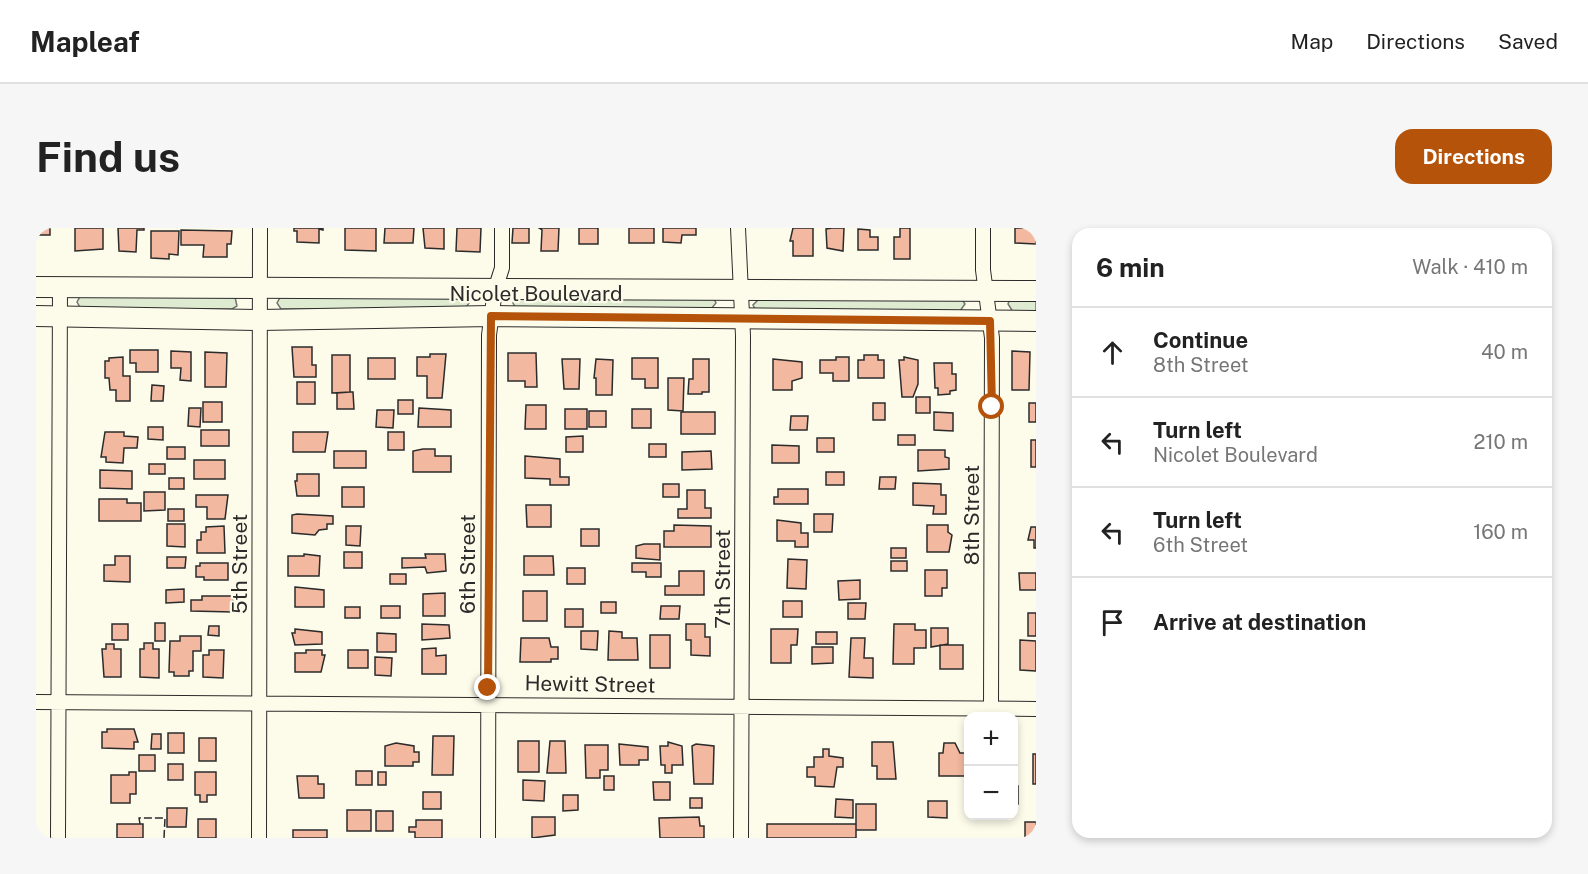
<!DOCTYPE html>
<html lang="en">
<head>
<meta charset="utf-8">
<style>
  body { margin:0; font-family:"Public Sans",sans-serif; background:#f6f6f6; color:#222 }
  .controls { position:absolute; right:18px; bottom:18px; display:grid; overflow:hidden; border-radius:12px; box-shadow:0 3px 9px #0003 }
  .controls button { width:54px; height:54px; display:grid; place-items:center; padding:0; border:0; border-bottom:2px solid #e0e0e0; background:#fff; color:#222; font:30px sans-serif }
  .stop { position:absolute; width:18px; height:18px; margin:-14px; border:4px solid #b45309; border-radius:50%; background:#fff }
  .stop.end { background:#b45309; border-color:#fff; box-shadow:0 2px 6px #0008 }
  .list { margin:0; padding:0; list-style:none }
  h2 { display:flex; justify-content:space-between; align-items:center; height:78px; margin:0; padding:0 24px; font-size:26px }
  h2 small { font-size:20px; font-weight:400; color:#767676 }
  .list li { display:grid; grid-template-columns:39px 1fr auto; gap:18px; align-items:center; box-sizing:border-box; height:90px; padding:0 24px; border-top:2px solid #e0e0e0 }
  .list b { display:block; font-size:22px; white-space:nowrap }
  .list p { margin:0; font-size:20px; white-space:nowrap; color:#767676 }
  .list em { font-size:20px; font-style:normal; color:#767676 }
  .icon { flex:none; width:33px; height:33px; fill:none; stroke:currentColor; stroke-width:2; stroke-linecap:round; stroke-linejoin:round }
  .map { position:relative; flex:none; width:1000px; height:610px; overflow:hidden; border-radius:18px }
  header { display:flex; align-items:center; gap:36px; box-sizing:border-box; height:84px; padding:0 30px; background:#fff; border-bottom:2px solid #e0e0e0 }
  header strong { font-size:28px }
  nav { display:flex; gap:33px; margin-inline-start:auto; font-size:21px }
  .intro { display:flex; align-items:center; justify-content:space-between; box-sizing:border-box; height:144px; padding:0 36px }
  h1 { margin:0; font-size:42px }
  .button { padding:15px 27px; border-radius:18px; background:#b45309; color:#fff; font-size:21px; font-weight:700 }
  main { display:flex; gap:36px; padding:0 36px }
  aside { flex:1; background:#fff; border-radius:18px; box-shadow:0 3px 9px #0003 }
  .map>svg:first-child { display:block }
</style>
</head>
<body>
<header>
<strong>Mapleaf</strong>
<nav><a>Map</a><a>Directions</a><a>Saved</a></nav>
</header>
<div class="intro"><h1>Find us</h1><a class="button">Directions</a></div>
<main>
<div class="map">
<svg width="1000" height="610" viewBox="0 0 1000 610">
  <rect width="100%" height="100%" fill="#fdfbea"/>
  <path fill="#deebd1" stroke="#74746e" stroke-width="1.5" d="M45,67L199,69L201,78L196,81H45L41,74Z
    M245,68H429L433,75L429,81H245L241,75Z
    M480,69L678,71L680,75L675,81L479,79L477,75Z
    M925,70L929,76L924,83L719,81L717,77L723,71Z
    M974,71H1000V84H977L972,76Z"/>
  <path fill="#f2b8a0" stroke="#2b2b2b" stroke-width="1.5" d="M0,0H14V7H0Z
    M39,0H67V21L39,23Z
    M82,0H108V2H101L100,24L83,23Z
    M258,0H287V2L283,1V15L261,14V3H258Z
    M309,0H340V23L309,22Z
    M349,0H378L377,15H348Z
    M387,0H408V21L389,20Z
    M421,0H445L444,24L420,23Z
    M477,0H493V15H476Z
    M503,0H523L522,23H505L506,2Z
    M543,0H562V16H543Z
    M593,0H618V15H593Z
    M627,0H660V7H646L645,15L627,14Z
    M757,0H777V28H757V13H754Z
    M796,0H808L807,23L791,20L790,1Z
    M864,0H874V31H858V9H864Z
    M979,0H1000V16L979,15Z
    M822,1L834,2V9H842V22H822Z
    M145,2L196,3L195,16H191V29H167L168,17H145Z
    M115,3H143L142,27L133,26V31L115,30Z
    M256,119H276V137H280V149H258Z
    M94,122H122V144H100V135H94Z
    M135,123L155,124V153L144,152L145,140H135Z
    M976,123L994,124L993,162H976Z
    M169,124L191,125L190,159H169Z
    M472,125H500L501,159H489V153H472Z
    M394,126H410L406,170H391V148H381V129H394Z
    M296,127H314V164L296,165Z
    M828,127H842V132H848V150H822V132H828Z
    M87,129V148H94V173H80V162H74L73,150H69V133H73V130Z
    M800,129H813V153H797V145H784V132H800Z
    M868,129L882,132V156L877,169H866L863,132H868Z
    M332,130H359V151H332Z
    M596,130H622V160H609V151H596Z
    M526,131H544L543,161H528Z
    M560,131L577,132L576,167H560V150H558Z
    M657,131H673V164H666V166H652L653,151H657Z
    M737,131L766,134V150L756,153V162H737Z
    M898,135H916V146H920V162L914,163V166L902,167V160H899Z
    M632,150H648L647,183L632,182Z
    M261,154H279V176H261Z
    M116,157L128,158L127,173H115Z
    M314,164H317L318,181H301V165Z
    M880,169H894V185H880Z
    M362,172H377V186H362Z
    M167,174H186V194H167Z
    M837,175H849V192H837Z
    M993,175H1000V194H993Z
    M490,177H510V201H489Z
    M153,180H165L164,199L152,198Z
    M383,180L415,182V199H382Z
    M529,181H551V201H529Z
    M596,181H615V200H596Z
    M341,182H358L357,200L340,199Z
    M553,183H570V199H553Z
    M645,184H679V206H645Z
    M898,184L917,185V203L898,202Z
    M755,188H772L771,202H754Z
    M112,199H127V212L112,211Z
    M165,202H193V218H165Z
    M69,204H88V208L102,209L101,220H88L87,235L70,234V229H65Z
    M257,204H292L289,224H257Z
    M352,204H368V222H352Z
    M862,207H879V217H862Z
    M547,208V224H530V209Z
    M781,210H798V224H781Z
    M995,212H1000V239H995Z
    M613,216H630V229H613Z
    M736,217L763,218V235H736Z
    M131,219H149V231H131Z
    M387,221H399V228H415V244H377V223Z
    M882,222H909V229L913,230V241L882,243Z
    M298,223H330V240H298Z
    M675,223L676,241L646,242V224Z
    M489,228L524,231V249H533V257H514V251L489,250Z
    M158,232H189V251H158Z
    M113,236H129V246H113Z
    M64,242L96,243V261L64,260Z
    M790,244H808V257H790Z
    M261,246H283V268H261L259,253H261Z
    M844,249H860L859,261H843Z
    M133,250H148V261H133Z
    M877,255L905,256V267H910V286H897L898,278L877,277Z
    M627,256H643V269H627Z
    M306,259H328V279H306Z
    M742,261H772V276H738V269H742Z
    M651,262H669V280H675V290H642V281H651Z
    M108,264H129V282L108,283Z
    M160,267H192L189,291H171V279H160Z
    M63,271H91V275H105V293H63Z
    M490,277H515V299H491Z
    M132,281H148V293H132Z
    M261,286L297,288V296H291V301L283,302L279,307L256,305V287Z
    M778,286H797L796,304H778Z
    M741,292L765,295V305H772V319H759V313H741Z
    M131,296H149V319L131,318Z
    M638,297L675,298V319H628V303H638Z
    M891,297H912V304L916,307L913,324H891Z
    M188,298L189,325H161V312H165V304H170V299Z
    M310,298H325L324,318L310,317Z
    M995,299H1000V320H998V312H992Z
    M545,301H563V318H545Z
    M608,316H624V332L600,330V318Z
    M855,320H870V330H855Z
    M308,324H326V340H308Z
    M268,326L284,328L283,348H252V328H268Z
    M389,326H409L410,343L391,345L389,339L366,340V330H390Z
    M79,328H94V354L68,353V337H79Z
    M488,328H517L518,347H488Z
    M131,329H150L149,340H131Z
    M752,331L771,332L770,361L751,360Z
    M855,333H871V343H855Z
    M164,335H192V352H168V349H160V338H164Z
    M596,335H625V349H610V344H596Z
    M531,340H549V356H531Z
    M889,342H911V360H906V368H889Z
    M643,343H668V367H629V358H643Z
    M983,345H1000V362H984Z
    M354,346H370V356H354Z
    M824,352V371L803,372L802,353Z
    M259,359L288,362V379H259Z
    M148,361V374L130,375V362Z
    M487,363H511V393H487Z
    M409,365V388H387V366Z
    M166,368H197V384L155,383V372H166Z
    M747,373H766V389H747Z
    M565,374H580V385H565Z
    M812,375H830L829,391H812Z
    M345,378H364V390H345Z
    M625,378H644L643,391H624Z
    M309,379H324V390H309Z
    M529,381H547V399H529Z
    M992,385H1000V408H992Z
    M119,395H129V413H119Z
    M76,396H92V412H76Z
    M386,396L413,397L414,410L386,412Z
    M650,396H669V409H674V428L655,427V412H650Z
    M858,396H879V402H890V420H878V436H857Z
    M173,398H183V408L172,407Z
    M895,400H912V416L895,419Z
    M259,401L286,404V416L259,417L256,405H259Z
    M735,401H762L761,417H755V435H735Z
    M545,403H562L561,422L545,421Z
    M573,403L586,404V410H601L602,432H572Z
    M780,404H801V416H780Z
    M341,405L360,406V424H341Z
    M614,407H634V440H614Z
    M144,408H165V423H157V443H153V448H138V444H133L134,413H144Z
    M485,410H513L515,419H522V431H515V434H484Z
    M815,410H829L828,430H837V450L813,449Z
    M984,412L1000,413V443L984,442Z
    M108,415H117V421H123V450L104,449V421H108Z
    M70,416H78V421H85V449H68L66,421H70Z
    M904,417H927V441H904Z
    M776,419H797V435L776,436Z
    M400,420V428L410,427V446H386V421Z
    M173,422H188L187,450L167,449V427H173Z
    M270,422H286V427H289L285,444H259V425H270Z
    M312,422H332V440H312Z
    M339,429L356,430L355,448L339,447Z
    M71,501H98L102,514H98V521L66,520V504H71Z
    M132,505H148V525H132Z
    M116,506H125V521H115Z
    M397,508H418L417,547H396Z
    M163,510H180V533H163Z
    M482,513H503V544H482Z
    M514,513H529L530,545H511Z
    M632,514L646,518L647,537H636V545H629V537H625L624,518H632Z
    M836,514H857L860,551H841V538H836Z
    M360,515L378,518V524H383V534H377V538H349V518Z
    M908,515H919L924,525H929V548H903V525H907Z
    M583,516L612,519V532H603V537H584Z
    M660,516L678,518L677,556H658L656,518Z
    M549,517H572V542H564V550H550Z
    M787,521H793V528L807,530V539H801L798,559L779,558V549H771V539H778V529H787Z
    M997,526H1000V556H997Z
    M103,527H119V543H103Z
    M132,536H147V552H132Z
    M320,543H336V557H320Z
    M93,544H100V566H94V575H75V547H93Z
    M159,544H180V567H171V574H164V567H159Z
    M342,544H350V557H342Z
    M261,548H282V556H288V570H263Z
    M568,548H578V562H568Z
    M487,552L509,553L508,573L487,572Z
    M617,554H634V572H618Z
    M978,558H982V576H978Z
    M387,564H405V581H387Z
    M527,567H542V582L527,583Z
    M654,570H666V580H654Z
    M800,571L817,572V590L799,589Z
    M892,573H911V590L892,589Z
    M820,576H840V602H820Z
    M131,580H151L150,599H131Z
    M311,582H335V603H311Z
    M340,583H357V603H340Z
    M496,589H519V607L496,610Z
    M663,589L664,598H668V610H624L623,590Z
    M162,591H180V610H162Z
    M380,592H406V610H379V604H373V599H380Z
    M989,594H1000V610H989Z
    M81,596H107V610H81Z
    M731,596H820V610H731Z
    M257,602H291V610H257Z"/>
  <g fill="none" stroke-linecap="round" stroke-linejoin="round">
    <defs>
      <path id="street" d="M702,0L707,108L705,610
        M947,0V42L956,110L955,481
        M0,474L1000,481
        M22,610L24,59
        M223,610L224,0
        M452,610L453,107L459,62L466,40V0"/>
      <path id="secondary" d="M0,59L1000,63
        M0,88L224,92L455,88L1000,93"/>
    </defs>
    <use href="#street" stroke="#2b2b2b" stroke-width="16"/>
    <use href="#secondary" stroke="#2b2b2b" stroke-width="22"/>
    <use href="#street" stroke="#fdfbea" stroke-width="14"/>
    <use href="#secondary" stroke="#fdfbea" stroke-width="20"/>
    <path stroke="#2b2b2b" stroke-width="1.5" stroke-dasharray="8 3" stroke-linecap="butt" d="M104,596L103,590H129L128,610"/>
  </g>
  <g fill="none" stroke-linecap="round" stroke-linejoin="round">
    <path stroke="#b45309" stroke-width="8" d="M452,460L455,88L954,93L956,179"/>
  </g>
  <g text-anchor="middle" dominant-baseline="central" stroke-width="4.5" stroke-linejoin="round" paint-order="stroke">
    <g font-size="21" fill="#2b2b2b" stroke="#fdfbea">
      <text x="500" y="65">Nicolet Boulevard</text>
      <text transform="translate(935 287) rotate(-90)">8th Street</text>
      <text transform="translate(203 336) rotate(-90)">5th Street</text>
      <text transform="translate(431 336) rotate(-90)">6th Street</text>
      <text transform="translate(686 351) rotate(-90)">7th Street</text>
      <text transform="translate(554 456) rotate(1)">Hewitt Street</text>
    </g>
  </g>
</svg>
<div class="controls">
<button>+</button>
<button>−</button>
</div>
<div class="stop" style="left:956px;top:179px"></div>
<div class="stop end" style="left:452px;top:460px"></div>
</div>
<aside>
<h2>6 min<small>Walk · 410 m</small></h2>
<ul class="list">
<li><svg class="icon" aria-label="ahead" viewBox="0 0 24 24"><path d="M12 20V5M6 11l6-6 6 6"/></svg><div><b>Continue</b><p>8th Street</p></div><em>40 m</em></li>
<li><svg class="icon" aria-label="left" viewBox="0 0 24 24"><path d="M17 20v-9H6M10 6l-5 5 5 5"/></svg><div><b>Turn left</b><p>Nicolet Boulevard</p></div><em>210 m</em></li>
<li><svg class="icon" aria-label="left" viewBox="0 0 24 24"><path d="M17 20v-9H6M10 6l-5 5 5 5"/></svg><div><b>Turn left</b><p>6th Street</p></div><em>160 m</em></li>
<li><svg class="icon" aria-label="arrive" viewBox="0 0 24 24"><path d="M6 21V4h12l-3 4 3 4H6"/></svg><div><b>Arrive at destination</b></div></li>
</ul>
</aside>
</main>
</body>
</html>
